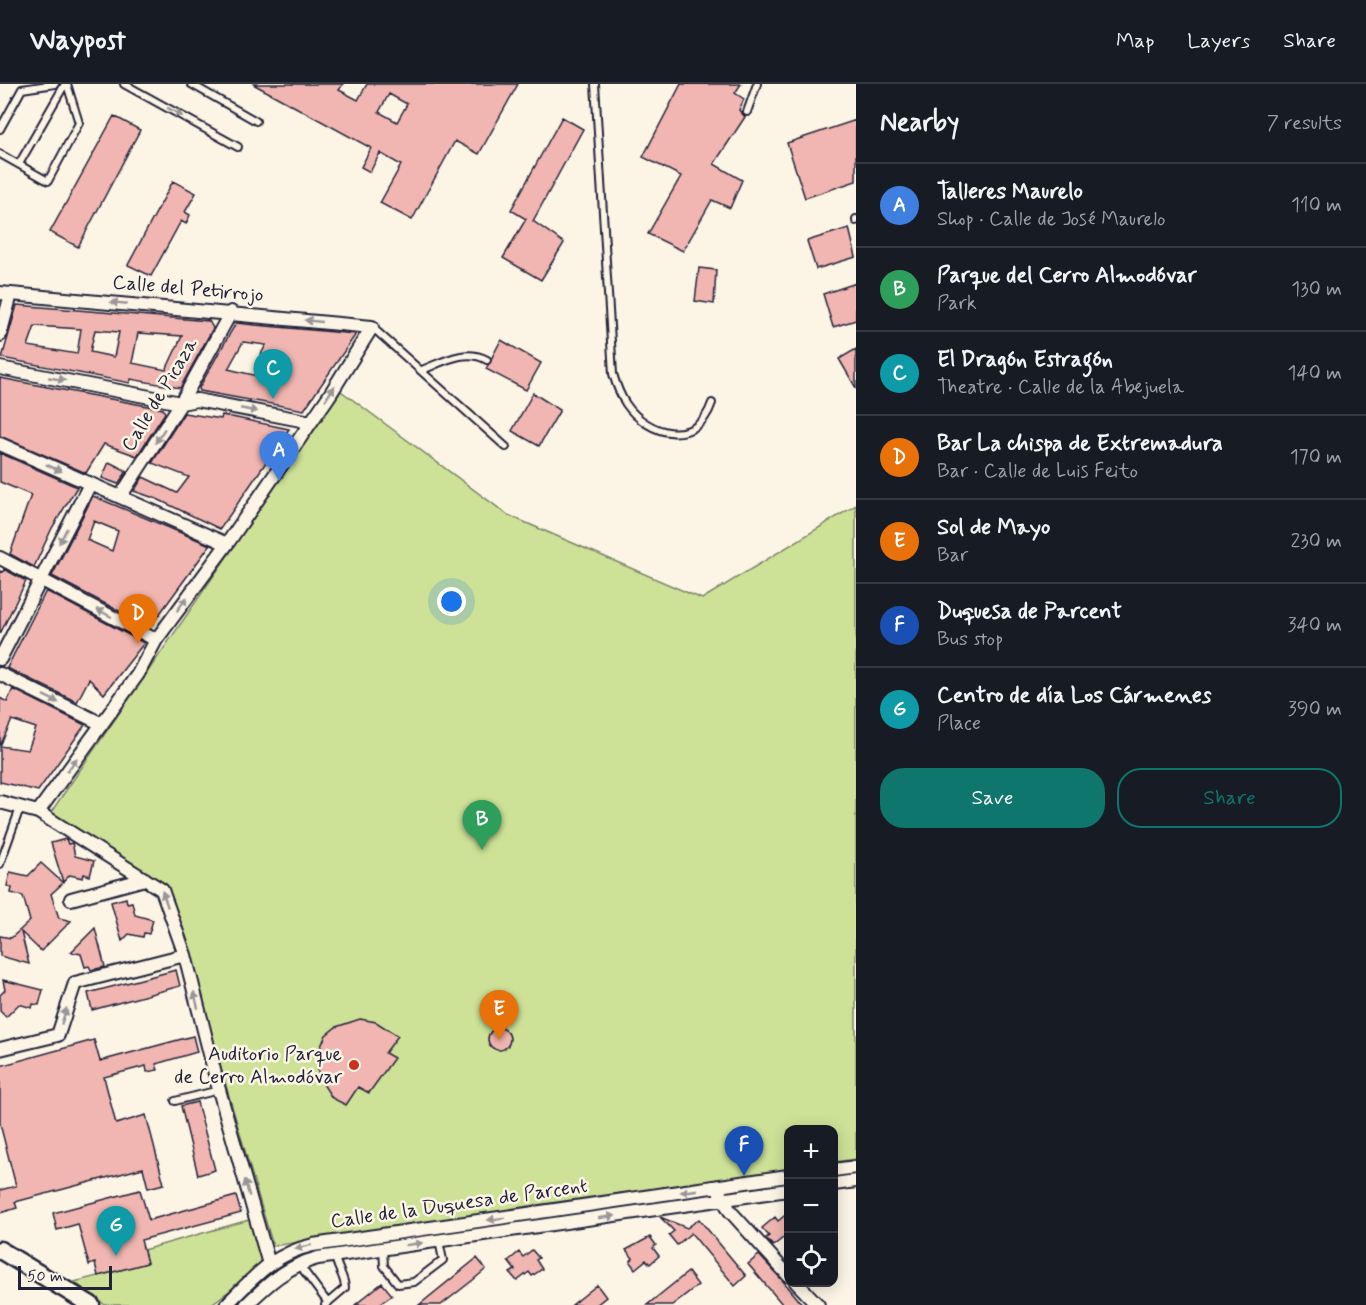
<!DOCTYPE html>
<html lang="en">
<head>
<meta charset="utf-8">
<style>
  body { margin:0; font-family:Mynerve,sans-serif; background:#242831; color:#f1f3f6 }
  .controls { position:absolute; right:18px; bottom:18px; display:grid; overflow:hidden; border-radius:12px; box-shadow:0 3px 15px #0003 }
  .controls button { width:54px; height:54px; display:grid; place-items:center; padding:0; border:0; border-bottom:2px solid #363941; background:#171b24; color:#f1f3f6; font:30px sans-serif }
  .scale { position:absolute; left:18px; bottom:15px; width:94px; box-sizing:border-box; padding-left:6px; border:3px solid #22223b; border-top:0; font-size:16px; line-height:21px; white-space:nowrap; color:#22223b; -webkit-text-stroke:4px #fcf5e5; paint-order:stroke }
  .you { position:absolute; left:452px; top:518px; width:21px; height:21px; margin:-15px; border:4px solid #fff; border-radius:50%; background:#1a73e8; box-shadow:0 0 0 9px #1a73e833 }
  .badge { display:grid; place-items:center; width:39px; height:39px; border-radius:50%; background:#0f766e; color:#fff; font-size:20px; font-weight:700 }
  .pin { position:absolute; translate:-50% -50px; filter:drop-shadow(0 2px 3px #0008) }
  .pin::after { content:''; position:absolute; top:32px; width:21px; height:18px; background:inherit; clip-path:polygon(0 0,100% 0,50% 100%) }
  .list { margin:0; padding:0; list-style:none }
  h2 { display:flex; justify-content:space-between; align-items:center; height:78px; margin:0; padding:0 24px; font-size:26px }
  h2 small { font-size:20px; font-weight:400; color:#9ea1a6 }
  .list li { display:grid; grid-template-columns:39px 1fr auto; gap:18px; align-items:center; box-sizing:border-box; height:84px; padding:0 24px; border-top:2px solid #363941 }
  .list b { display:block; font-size:22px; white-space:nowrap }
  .list p { margin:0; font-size:20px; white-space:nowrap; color:#9ea1a6 }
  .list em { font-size:20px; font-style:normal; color:#9ea1a6 }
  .actions { display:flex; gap:12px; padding:18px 24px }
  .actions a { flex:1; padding:14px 0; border:2px solid #0f766e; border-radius:24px; text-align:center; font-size:21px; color:#0f766e }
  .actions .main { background:#0f766e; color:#fff }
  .icon { flex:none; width:33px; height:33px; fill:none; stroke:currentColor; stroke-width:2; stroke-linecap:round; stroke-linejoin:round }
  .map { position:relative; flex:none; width:856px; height:1221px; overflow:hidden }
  header { display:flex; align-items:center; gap:36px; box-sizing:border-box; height:84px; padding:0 30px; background:#171b24; border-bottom:2px solid #363941 }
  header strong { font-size:28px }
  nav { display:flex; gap:33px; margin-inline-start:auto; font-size:21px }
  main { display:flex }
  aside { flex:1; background:#171b24 }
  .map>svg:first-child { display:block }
</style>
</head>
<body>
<header>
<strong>Waypost</strong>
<nav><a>Map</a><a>Layers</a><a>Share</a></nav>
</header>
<main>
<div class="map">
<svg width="856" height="1221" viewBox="0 0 856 1221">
  <rect width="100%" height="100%" fill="#fcf5e5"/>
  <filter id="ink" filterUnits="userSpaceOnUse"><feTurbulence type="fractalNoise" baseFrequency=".0167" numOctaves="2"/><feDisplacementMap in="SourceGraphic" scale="12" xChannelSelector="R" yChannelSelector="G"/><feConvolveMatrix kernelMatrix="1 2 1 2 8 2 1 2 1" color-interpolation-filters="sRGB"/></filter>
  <g filter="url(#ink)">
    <path fill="#cde297" stroke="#788269" stroke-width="1.5" d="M341,307L508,431L702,515L856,421V1075L834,1078V1046H788V1085L273,1162L167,801L49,731Z
      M256,1134L269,1178L210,1221H105L74,1198L147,1179L143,1166Z"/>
    <path fill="#f1b6b1" stroke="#22223b" stroke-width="1.5" fill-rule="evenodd" d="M253,0H343L339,6L358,16L367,0H518L479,70L455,57L412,136L380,119L401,81L380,69L370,88L361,83L371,64ZM389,10L407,20L397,38L379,28Z
      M681,0H741L735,9L744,15L739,26L745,33L714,80L742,96L730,124L712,116L683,167L648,150L681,92L643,73Z
      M114,32L140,46L78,163L50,148Z
      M562,33L583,45L533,137L564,159L541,196L503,174L526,135L511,126Z
      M856,36V97L805,114L787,59Z
      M173,97L196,109L185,128L190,131L186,140L181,137L151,192L128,181Z
      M849,144L856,173L816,185L807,157Z
      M699,184L716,186L714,220L695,217Z
      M856,199V236L833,243L823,210Z
      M17,221L209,237L213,244L180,304L131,295L130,299L2,274ZM35,242L81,245L77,270L28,262ZM95,246L119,248L114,273L90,268ZM138,249L182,252L166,286L132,279Z
      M236,239L255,241L356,250L304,326L200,307L199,304ZM243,258L266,261L261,270L274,274L270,295L228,285Z
      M501,256L541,279L526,306L486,285Z
      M856,265V304L839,275Z
      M0,294L163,325L165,329L137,372L104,360L86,389L0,352Z
      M533,309L560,326L539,362L512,347Z
      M184,329L221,335L222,331L289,345L220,445L157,415L134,407L143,393L177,409L189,393L152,379Z
      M0,369L77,403L52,444L34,483L10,470L31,411L0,398Z
      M109,378L127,387L118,400L102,394Z
      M93,412L210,461L150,543L52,492ZM94,437L118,447L112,467L87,456Z
      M4,485L26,497L0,550V487L3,488Z
      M46,507L144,559L104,610L89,595L77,618L7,584Z
      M13,605L85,641L38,707L0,698V662L28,666L36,644L12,636L0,662V614L7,618Z
      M66,755L68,760L72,759L75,772L94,777L90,792L84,790L83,794L70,791L63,798L51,759Z
      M41,779L63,799L51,810L59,834L71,837L41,867L21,848L29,880L0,872V852L11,854L30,837L23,812L11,809L12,804L7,802L10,788L28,792Z
      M126,814L127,819L132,818L135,831L153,836L149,850L144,849L143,853L129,850L122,857L111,818Z
      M95,844L105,883L91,886L89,882L85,883L81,870L71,868Z
      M176,886L180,902L92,926L88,909Z
      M3,896L43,906L39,921L33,920L32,924L19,920L6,933L0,927V911L5,906Z
      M360,935L376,938L398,952L385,969L394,974L369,1009L358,1003L346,1021L332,1014L323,1000L318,987V969L326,951L336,943Z
      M488 955a11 11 0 1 1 22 0a11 11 0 1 1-22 0Z
      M193,952L197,968L156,980L158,986L147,988L146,982L104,993L116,1040L146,1031L164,1100L148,1104L143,1084L15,1118L17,1124L0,1129V1106L16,1102L0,1040V982L94,956L100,977Z
      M197,1018L215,1086L198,1091L181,1022Z
      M140,1106L149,1136L236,1112L241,1129L141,1156L147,1179L98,1192L95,1179L89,1181L78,1140L57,1146L53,1129Z
      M789,1128V1160L783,1154L773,1162L766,1154L769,1152L762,1144L775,1133L778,1137Z
      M660,1133L687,1144L699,1135L746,1192L735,1202L691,1149L677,1161L669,1151L674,1147Z
      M650,1153L656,1161L653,1164L659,1172L650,1180L646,1176L635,1185L630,1178L633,1174L626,1166Z
      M532,1166L539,1174L536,1176L542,1185L532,1192L529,1188L517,1197L510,1189L515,1186L508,1177L519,1168L523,1173Z
      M759,1171L783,1197L803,1221H783L748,1180Z
      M477,1174L486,1185L473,1196L441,1221H419Z
      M688,1188L698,1201L672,1221H647Z
      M382,1199L392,1211L378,1221H355Z
      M597,1201L606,1213L596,1221H572Z"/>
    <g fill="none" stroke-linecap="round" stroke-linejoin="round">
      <defs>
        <path id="lane" d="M124,0L238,63
          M191,0L256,37
          M595,0L613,290C616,300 619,310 626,320C648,352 697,364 712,319
          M747,28L757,0
          M0,45L22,5L55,0
          M0,70L48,97L79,39L67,0
          M19,80L65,0
          M856,135V137
          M372,243L506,363
          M422,286C443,278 465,264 487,276
          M0,780L20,724
          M175,1017L219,1006
          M383,1165L384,1182L398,1200L414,1198L443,1176L439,1157
          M301,1179L304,1187L328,1219
          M325,1221L345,1204C345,1192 336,1184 335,1171"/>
        <path id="street" d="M0,209L372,243L329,312L227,460L156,556L138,590L38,728
          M0,251L11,210
          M0,284L181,319L197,316L311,338
          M0,360L227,460
          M120,413L181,319L231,228
          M0,474L156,556
          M0,575L90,400
          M0,590L102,640
          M0,718L38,728L162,806L185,871L219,1006L269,1180
          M71,815L145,795
          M0,965L58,951L75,899L185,871
          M834,1086L856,1083
          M834,1100L856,1097
          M720,1109L730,1127L788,1191
          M796,1198L818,1221
          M226,1221C254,1193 273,1170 313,1161L788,1092
          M246,1221C269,1199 287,1182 318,1174L788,1106"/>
        <path id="secondary" d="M0,1166L91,1221"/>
      </defs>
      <use href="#lane" stroke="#22223b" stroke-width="10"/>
      <use href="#street" stroke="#22223b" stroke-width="16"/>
      <use href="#secondary" stroke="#22223b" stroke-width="21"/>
      <use href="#lane" stroke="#fcf5e5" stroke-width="6"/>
      <use href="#street" stroke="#fcf5e5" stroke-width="12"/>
      <use href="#secondary" stroke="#fcf5e5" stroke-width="16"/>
    </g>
    <defs><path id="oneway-solid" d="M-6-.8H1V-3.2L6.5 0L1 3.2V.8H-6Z" transform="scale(1.5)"/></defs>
    <g fill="#9a9698">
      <use href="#oneway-solid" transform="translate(175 28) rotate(29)"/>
      <use href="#oneway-solid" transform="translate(119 219) rotate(-175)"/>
      <use href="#oneway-solid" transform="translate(313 237) rotate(-174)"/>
      <use href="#oneway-solid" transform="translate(57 295) rotate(11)"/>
      <use href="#oneway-solid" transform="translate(330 309) rotate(-57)"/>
      <use href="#oneway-solid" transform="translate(249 326) rotate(11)"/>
      <use href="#oneway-solid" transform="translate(160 352) rotate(123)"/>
      <use href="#oneway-solid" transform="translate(54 384) rotate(24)"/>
      <use href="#oneway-solid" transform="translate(63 452) rotate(117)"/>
      <use href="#oneway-solid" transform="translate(182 520) rotate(-53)"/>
      <use href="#oneway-solid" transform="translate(104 529) rotate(-152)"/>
      <use href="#oneway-solid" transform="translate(51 615) rotate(26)"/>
      <use href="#oneway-solid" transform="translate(72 681) rotate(-54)"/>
      <use href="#oneway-solid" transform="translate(165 815) rotate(-109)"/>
      <use href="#oneway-solid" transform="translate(196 916) rotate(-104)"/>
      <use href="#oneway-solid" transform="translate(64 932) rotate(-72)"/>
      <use href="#oneway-solid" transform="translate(247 1104) rotate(-106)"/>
      <use href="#oneway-solid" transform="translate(689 1107) rotate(172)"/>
      <use href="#oneway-solid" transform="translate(607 1133) rotate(-8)"/>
      <use href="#oneway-solid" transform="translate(496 1135) rotate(172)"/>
      <use href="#oneway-solid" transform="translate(414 1160) rotate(-8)"/>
      <use href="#oneway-solid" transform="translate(303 1163) rotate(166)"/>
    </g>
  </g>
  <circle fill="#c8321e" stroke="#fcf5e5" stroke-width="2" cx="354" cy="981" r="6"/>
  <g text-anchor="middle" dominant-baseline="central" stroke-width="5" stroke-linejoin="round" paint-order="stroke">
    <g font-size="20" fill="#22223b" stroke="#fcf5e5">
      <text transform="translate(188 205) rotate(5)">Calle del Petirrojo</text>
      <text transform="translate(160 311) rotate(-59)">Calle de Picaza</text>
      <text transform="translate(459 1120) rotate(-8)">Calle de la Duquesa de Parcent</text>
    </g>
    <g font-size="20" fill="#22223b" stroke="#fcf5e5" text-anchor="end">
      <text x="342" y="970">Auditorio Parque<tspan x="342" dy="23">de Cerro Almodóvar</tspan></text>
    </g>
  </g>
</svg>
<div class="controls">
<button>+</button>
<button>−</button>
<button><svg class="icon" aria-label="locate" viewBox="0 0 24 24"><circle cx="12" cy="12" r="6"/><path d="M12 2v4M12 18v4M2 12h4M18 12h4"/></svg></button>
</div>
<div class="scale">50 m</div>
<div class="you"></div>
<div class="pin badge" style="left:279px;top:397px;background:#3f7fe0">A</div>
<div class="pin badge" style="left:482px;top:766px;background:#2e9e5b">B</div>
<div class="pin badge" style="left:273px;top:315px;background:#0f9aa8">C</div>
<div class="pin badge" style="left:138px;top:560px;background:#e8710a">D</div>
<div class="pin badge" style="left:499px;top:956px;background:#e8710a">E</div>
<div class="pin badge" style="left:744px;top:1092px;background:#1a4fb4">F</div>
<div class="pin badge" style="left:116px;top:1172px;background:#0f9aa8">G</div>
</div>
<aside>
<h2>Nearby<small>7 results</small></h2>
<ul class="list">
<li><span class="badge" style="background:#3f7fe0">A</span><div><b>Talleres Maurelo</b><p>Shop · Calle de José Maurelo</p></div><em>110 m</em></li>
<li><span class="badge" style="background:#2e9e5b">B</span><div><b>Parque del Cerro Almodóvar</b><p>Park</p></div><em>130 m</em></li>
<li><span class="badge" style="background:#0f9aa8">C</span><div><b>El Dragón Estragón</b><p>Theatre · Calle de la Abejuela</p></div><em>140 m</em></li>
<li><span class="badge" style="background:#e8710a">D</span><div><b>Bar La chispa de Extremadura</b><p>Bar · Calle de Luis Feito</p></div><em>170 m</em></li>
<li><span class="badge" style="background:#e8710a">E</span><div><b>Sol de Mayo</b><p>Bar</p></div><em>230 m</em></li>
<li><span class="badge" style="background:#1a4fb4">F</span><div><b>Duquesa de Parcent</b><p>Bus stop</p></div><em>340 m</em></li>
<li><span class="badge" style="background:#0f9aa8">G</span><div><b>Centro de día Los Cármenes</b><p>Place</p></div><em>390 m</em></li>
</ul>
<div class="actions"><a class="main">Save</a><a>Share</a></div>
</aside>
</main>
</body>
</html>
